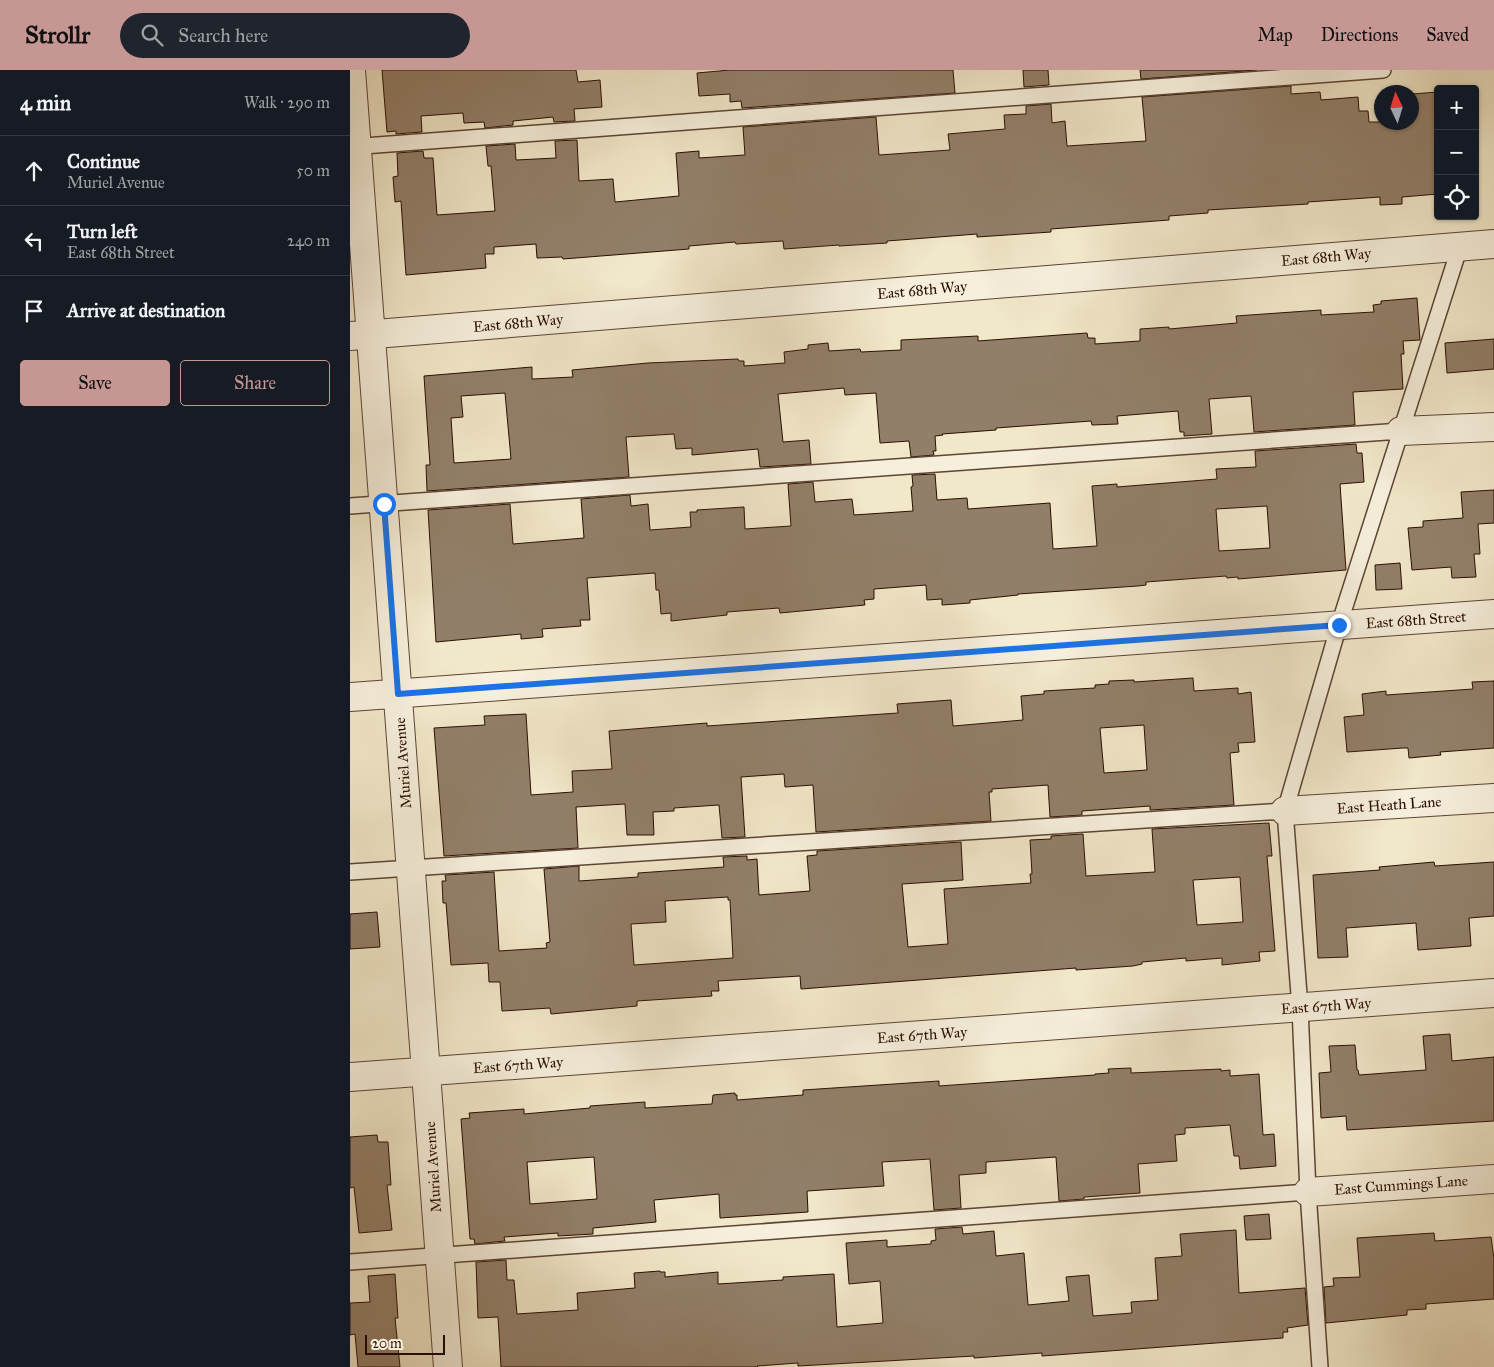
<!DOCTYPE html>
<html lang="en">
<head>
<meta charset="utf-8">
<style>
  body { margin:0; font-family:"IM FELL Great Primer",serif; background:#20242c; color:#f1f3f6 }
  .controls { position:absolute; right:15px; top:15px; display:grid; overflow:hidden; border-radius:5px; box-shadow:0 1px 4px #0004 }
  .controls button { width:45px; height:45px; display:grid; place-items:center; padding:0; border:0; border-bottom:1px solid #363941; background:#171b24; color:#f1f3f6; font:25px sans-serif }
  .compass { position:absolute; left:1024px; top:15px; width:45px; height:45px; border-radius:50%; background:#171b24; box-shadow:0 1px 4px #0004; rotate:356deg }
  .scale { position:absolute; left:15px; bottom:12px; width:80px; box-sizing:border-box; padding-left:5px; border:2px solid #2b0f02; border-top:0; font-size:14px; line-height:18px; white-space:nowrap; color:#2b0f02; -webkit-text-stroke:4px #f6efdc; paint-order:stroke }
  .stop { position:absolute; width:15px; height:15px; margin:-11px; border:4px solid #1a73e8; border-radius:50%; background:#fff }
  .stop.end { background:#1a73e8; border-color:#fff; box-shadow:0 1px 5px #0008 }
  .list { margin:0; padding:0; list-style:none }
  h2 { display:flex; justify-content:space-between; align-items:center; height:65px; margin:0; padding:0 20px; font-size:21px }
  h2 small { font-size:16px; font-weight:400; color:#9ea1a6 }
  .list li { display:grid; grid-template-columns:32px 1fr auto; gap:15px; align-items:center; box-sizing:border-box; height:70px; padding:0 20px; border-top:1px solid #363941 }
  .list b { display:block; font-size:19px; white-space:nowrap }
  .list p { margin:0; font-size:16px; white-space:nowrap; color:#9ea1a6 }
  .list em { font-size:16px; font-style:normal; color:#9ea1a6 }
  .actions { display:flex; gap:10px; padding:15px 20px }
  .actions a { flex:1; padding:11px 0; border:1px solid #c59692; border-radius:5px; text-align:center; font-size:18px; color:#c59692 }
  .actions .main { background:#c59692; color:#111 }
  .icon { flex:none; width:28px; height:28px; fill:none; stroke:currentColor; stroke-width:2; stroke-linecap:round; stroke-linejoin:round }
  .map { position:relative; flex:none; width:1144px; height:1297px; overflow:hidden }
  header { display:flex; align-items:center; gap:30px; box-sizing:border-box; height:70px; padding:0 25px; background:#c59692; color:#111 }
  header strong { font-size:24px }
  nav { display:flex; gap:28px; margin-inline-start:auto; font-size:18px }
  .search { width:350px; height:45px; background:#20242c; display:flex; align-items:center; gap:12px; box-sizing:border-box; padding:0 18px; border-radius:28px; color:#9ea1a6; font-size:19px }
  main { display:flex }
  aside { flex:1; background:#171b24 }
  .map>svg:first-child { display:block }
</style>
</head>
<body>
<header>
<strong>Strollr</strong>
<div class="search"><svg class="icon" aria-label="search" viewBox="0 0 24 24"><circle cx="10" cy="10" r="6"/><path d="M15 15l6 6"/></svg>Search here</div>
<nav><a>Map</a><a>Directions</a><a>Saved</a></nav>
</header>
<main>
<aside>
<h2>4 min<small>Walk · 290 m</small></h2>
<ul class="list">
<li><svg class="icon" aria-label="ahead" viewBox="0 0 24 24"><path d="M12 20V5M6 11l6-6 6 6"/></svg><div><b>Continue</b><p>Muriel Avenue</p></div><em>50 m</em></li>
<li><svg class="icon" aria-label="left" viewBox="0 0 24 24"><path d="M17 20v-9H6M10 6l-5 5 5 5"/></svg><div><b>Turn left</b><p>East 68th Street</p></div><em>240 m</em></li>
<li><svg class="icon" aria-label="arrive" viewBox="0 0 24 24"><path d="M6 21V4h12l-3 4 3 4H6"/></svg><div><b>Arrive at destination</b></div></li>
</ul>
<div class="actions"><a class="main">Save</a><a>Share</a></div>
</aside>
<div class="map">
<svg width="1144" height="1297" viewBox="0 0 1144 1297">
  <rect width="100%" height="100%" fill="#f1e7c9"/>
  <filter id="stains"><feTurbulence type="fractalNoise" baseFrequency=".004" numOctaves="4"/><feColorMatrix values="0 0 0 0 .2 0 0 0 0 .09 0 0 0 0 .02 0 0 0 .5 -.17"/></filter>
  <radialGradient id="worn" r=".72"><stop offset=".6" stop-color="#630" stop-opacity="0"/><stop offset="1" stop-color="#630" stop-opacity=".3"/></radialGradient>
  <path fill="#927f69" stroke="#2b0f02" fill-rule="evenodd" d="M32,0H226L228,12L250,10L252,37L224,39L225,51L204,52L203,47L163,51V55L135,58L134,52L114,53L113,43L71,46L72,62L46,64V61L37,62Z
    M380,0H603L605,23L392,38L391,31L380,32V24L349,26L347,3Z
    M673,0H698L699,15L674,17Z
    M790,0H907L791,9Z
    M941,16V24L970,22L971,30L1008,27L1009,41H1018L1019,52H1062V24L1088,22V124L1052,127V134L1030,135V127L958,132V134L858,140V143L819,146V150L701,159V162L627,167V164L537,171V173L489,176V175L434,179L433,171L386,174L385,172L339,176V179L213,189L212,187L187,188L186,174L144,177V184H135L136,198L56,205L51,131L45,132L43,107L48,106L47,83L73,81L74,88H83L87,145L145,141L141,96H138L136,76L165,74L166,90L206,88L205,71L227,70L229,111L263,109L265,132L329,126L326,83L349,81V88L395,85L393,57L526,47L529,85L600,80L598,64L655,59L654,45L676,44V36L701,34L702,53L715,51L717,76L796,71L792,27Z
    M1067,228L1070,270L1053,271L1054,284H1051L1053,319L1003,322L1005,355L904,362L901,326L859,329L862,364L834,366V362H830L828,341L767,346L768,354L742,355L741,351L646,358V360L592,364L593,365L585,366L586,381H583L584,385L561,387L559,371L530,373L526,323L495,325L494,318L428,324L433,372L459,370L461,394L410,397L408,379L342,385V378L326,379L324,364L276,367L279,407L77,421L76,395H80L74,306L182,297V309L223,307L222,300L298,293L388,289L389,291H394V296L435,293L434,282L458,279V275L478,273L479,281L510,279L511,282L551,280V270L628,266V271L737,263L738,268H745V274L790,271V259L819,257V259L887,253L886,246L971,240V245L1024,242L1023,235L1031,234V231ZM155,323L161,389L104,393L101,348L113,347L111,326Z
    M1144,269V299L1097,303L1095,273Z
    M1006,374L1007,383H1012L1014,412L990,414L996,500L888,509V507L877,508L876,506L796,512V515L788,516L668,524V525L620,530V533L592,535V529L577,530L576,515L524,519V529L514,530L515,535L430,543L429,538L377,542V545L321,551V543L311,544L309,520H306L305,503L237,508L240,550H230L231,556L192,559L193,567L171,569V564L86,572L78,440L160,434L163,474L234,468L231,429L280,425L281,436L298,434L300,460L341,457L340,442H347V440L394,437L395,459L441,456L438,414L463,412L465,432L502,429L504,445L563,441L561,417L563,416L562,405L585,404L587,430L617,428L618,439L700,433L703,479L747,476L742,416L767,414V417L867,409L866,399L906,397L905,381ZM917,436L920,478L869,481L866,439Z
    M1144,420V453L1128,454L1130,484H1124L1126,507L1102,508L1101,497L1062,500L1058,458L1073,457V451L1113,448L1111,422Z
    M1050,493L1052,519L1026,520L1025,495Z
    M843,608L844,621L888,618V624L901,622L905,672L888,673L889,682L880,683L884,735L800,740V736L732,741V745L700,747L698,715L642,719V722H639L641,751L466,762L463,715L435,717L434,704L391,707L395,767L372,768L369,735L324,738V741L303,742L304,765H277L275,734L226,737L228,778L94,786L84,658L135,655L134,646L176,644L181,725L223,722L222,701L262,699L259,661L357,653V656L548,643L547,634L601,630L603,656L673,650L671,626L694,624V621L745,618V615L759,614V611L784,610V612ZM794,655L797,700L754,703L750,658Z
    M1144,611V678L1090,682L1091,685L1059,688L1058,678H1053L997,682L994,647L1014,645L1012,624L1036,621V625L1123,619L1122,612Z
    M919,753L922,786H917L925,881L909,882L910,891L872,895V888L836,891V888L792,892V894L783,896L726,900V898L451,919L450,906L368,911L369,921H361L362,926L287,931V936L201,944L200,938L152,941L150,912H139L138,893L101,895L96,833H93L92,811H96L95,805L144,802L149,881L197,878L196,873L200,872L194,799L229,796V811L288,807V803L374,797L373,787L397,786V790L407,789L409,825L460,821L457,786L467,785V781L611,772L613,810L552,814L558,877L598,874L594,819L681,813L680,804H682L680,770L701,769V766L733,764L736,806L805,802L802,759ZM890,807L893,852L847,855L843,810ZM378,827V830H380L383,888L284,895L281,854L316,852L315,831Z
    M1084,792L1085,796L1144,792V846L1119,848L1121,876L1068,880L1066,853L996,858L998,887L968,888L963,805L1030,800L1029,797Z
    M27,842L30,877L0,879V844Z
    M1100,964L1102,991L1144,987V1051L997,1060L996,1046L971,1048L969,1003L981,1002L979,976L1005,975L1007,1000H1008L1009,1005L1076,1000L1073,966Z
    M781,998V1003L871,999V1001L880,1000V1006L909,1004L913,1065L924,1064L926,1096L890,1099L889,1086H884L880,1055L835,1058V1064L825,1065L827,1091L788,1094L790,1123L734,1127V1129L709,1131L706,1087L636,1092V1103L609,1105L611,1138L584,1140L580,1089L532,1092L534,1116L457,1121L458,1142L370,1148L369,1124L304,1130L306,1152L243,1158V1164L208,1166V1163L154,1167L155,1171L125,1174L124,1169H120L111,1049L120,1048L119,1043L174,1039V1044L240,1038V1036L295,1032V1038L362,1034L363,1025L385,1023V1025H387V1030L453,1025V1020L589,1011V1016L745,1005V1004L759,1003L758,999ZM244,1087L247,1129L180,1134L177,1092Z
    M27,1065L28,1072H38L41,1115H37L42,1160L9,1163L4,1117L0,1118V1067Z
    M919,1144L921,1169L896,1170L894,1146Z
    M612,1157L613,1164L644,1161L646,1186L674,1183L678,1235L719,1231L716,1207L739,1205L743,1246L782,1243L781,1232L808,1230L805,1188L832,1186L830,1164L886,1160L889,1223L955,1218L958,1255L937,1258L938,1262H933V1268L692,1286V1283L624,1288V1286L448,1296V1293L407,1296L408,1297H151L148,1247L128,1248L126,1192L156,1190L157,1210H164L167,1244L228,1240L227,1223L285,1218L284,1203L310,1201V1202H315V1207L368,1202V1214L433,1210V1207L484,1204L487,1257L533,1253L530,1211L499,1214L496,1173L537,1170V1177L581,1174V1171L586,1170L585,1159Z
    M1084,1163L1085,1171L1141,1167L1144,1189V1229L1076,1234V1239L1057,1240V1245L976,1253L974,1217L984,1216L983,1208L1010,1207L1007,1168Z
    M45,1204L48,1248H45L50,1297H8L5,1264L0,1265V1233L20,1232L18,1206Z"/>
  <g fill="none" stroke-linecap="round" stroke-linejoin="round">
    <defs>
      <path id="lane" d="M0,77L1033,0
        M0,436L1051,361
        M0,802L935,741
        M0,1192L958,1122
        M970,1297L958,1122L950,938L935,741L989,555L1110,176"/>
      <path id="street" d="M1,0L98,1297
        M0,266L1144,174
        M1051,361L1144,357
        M0,627L1144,544
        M935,741L1144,728
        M0,1007L1144,923
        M958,1122L1144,1109"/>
    </defs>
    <use href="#lane" stroke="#5c4534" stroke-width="18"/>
    <use href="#street" stroke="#5c4534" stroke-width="30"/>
    <use href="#lane" stroke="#f6efdc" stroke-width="15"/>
    <use href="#street" stroke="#f6efdc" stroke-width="28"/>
  </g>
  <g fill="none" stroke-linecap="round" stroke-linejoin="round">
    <path stroke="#1a73e8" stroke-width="6" d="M34,434L48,624L989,555"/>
  </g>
  <g text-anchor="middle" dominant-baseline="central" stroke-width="4" stroke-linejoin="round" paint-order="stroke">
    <g font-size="15" fill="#2b0f02" stroke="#f6efdc">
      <text transform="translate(976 187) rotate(-5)">East 68th Way</text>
      <text transform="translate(572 220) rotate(-5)">East 68th Way</text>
      <text transform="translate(168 253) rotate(-5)">East 68th Way</text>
      <text transform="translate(1066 550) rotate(-4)">East 68th Street</text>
      <text transform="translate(53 693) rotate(-94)">Muriel Avenue</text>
      <text transform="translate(1039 735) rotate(-4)">East Heath Lane</text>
      <text transform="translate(976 936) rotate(-4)">East 67th Way</text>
      <text transform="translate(572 965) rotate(-4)">East 67th Way</text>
      <text transform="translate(168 995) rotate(-4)">East 67th Way</text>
      <text transform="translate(83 1097) rotate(-94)">Muriel Avenue</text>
      <text transform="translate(1051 1115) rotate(-4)">East Cummings Lane</text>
    </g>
  </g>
  <rect width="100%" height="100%" filter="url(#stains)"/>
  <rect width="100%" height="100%" fill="url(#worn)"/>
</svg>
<div class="controls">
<button>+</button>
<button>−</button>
<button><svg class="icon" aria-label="locate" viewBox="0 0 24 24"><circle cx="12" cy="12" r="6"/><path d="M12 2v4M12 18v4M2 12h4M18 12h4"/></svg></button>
</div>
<svg class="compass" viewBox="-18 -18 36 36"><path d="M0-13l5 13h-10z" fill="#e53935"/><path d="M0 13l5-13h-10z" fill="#9ea1a6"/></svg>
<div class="scale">20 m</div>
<div class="stop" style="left:34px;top:434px"></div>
<div class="stop end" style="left:989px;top:555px"></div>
</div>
</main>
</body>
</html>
